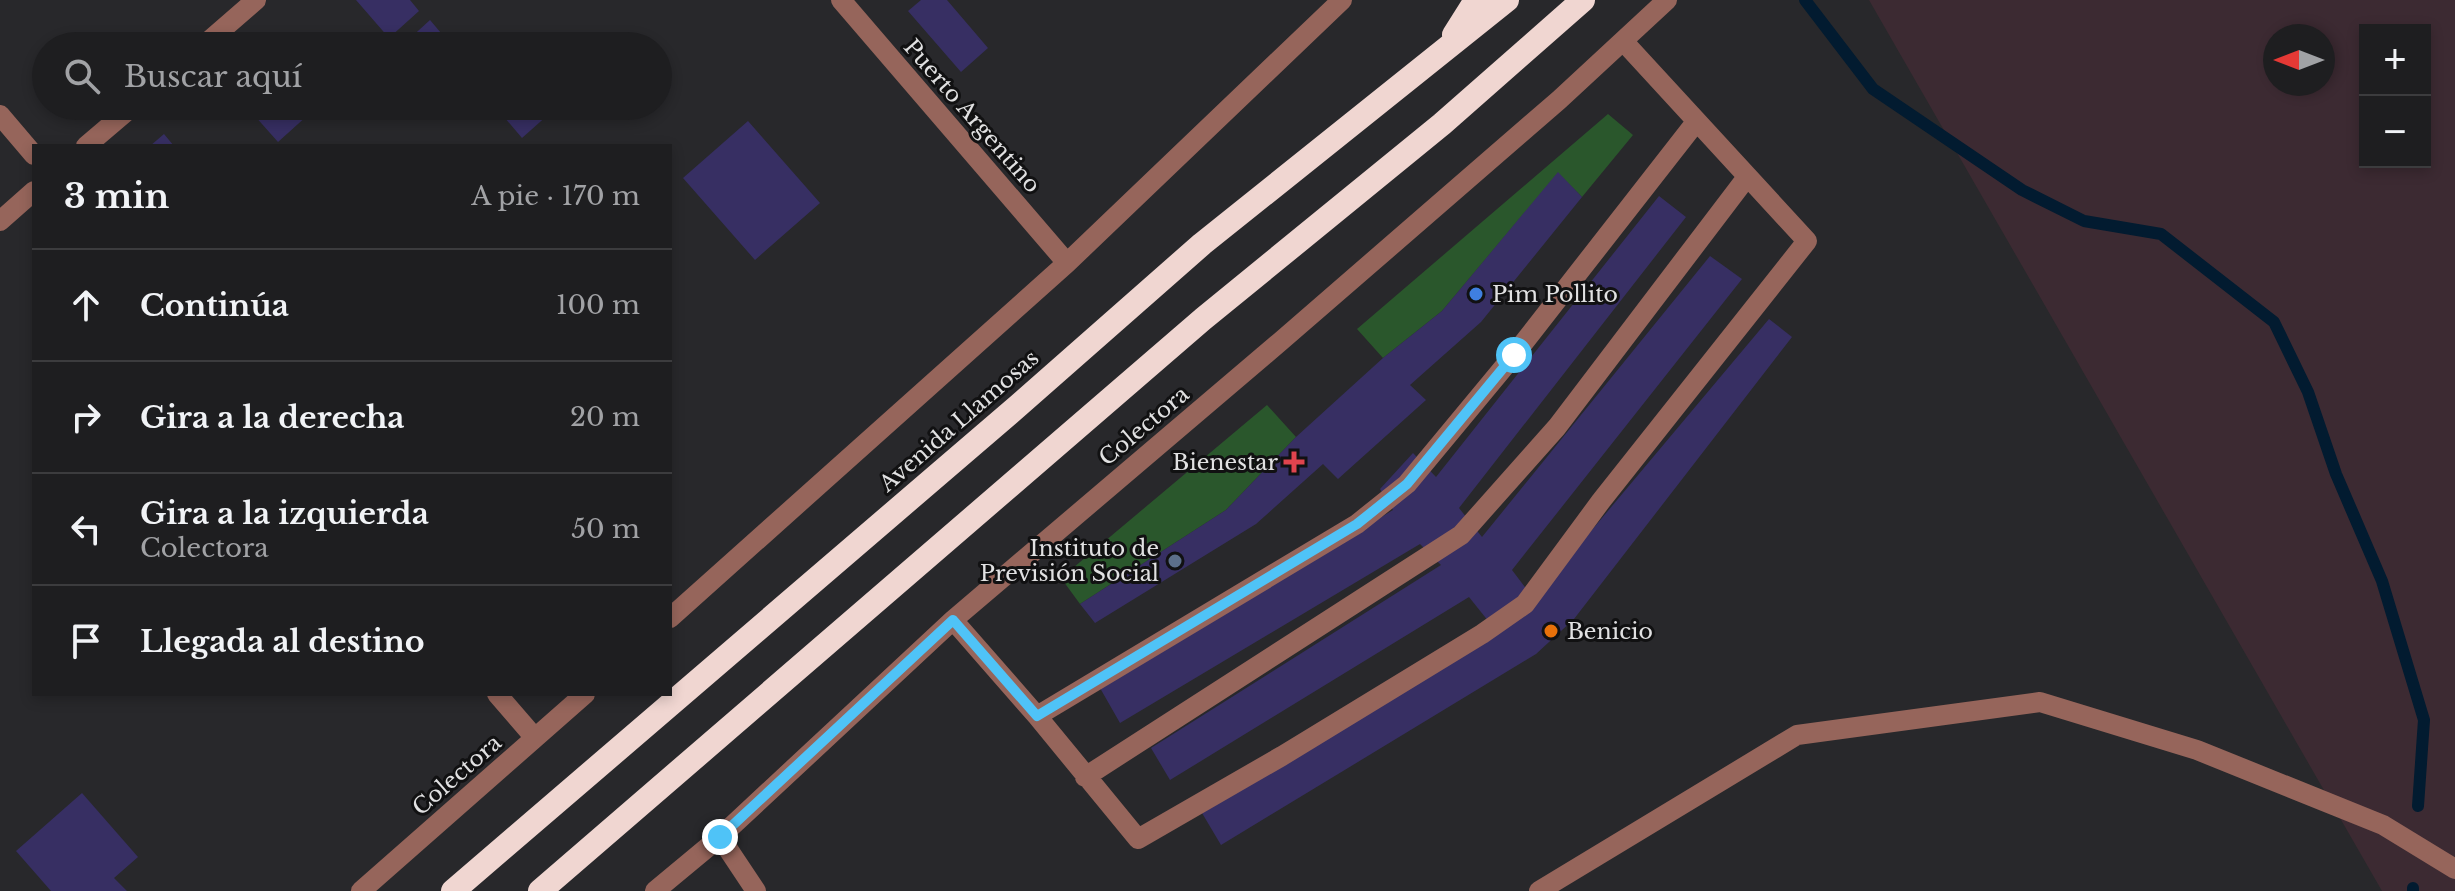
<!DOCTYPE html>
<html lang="es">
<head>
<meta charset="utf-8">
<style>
  body { margin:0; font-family:"Libre Baskerville",serif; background:#2b2b2d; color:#f1f3f6 }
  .controls { position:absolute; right:24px; top:24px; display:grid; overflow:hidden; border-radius:0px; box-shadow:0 4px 12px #0003 }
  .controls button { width:72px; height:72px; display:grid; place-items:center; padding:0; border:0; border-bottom:2px solid #3c3c3e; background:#1e1e20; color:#f1f3f6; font:40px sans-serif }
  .compass { position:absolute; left:2263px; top:24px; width:72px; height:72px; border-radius:50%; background:#1e1e20; box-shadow:0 4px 12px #0003; rotate:270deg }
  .stop { position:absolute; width:24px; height:24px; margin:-18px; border:6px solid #4fc3f7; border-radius:50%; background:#fff }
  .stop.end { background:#4fc3f7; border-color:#fff; box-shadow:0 2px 8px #0008 }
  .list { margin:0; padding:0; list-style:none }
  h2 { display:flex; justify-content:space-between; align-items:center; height:104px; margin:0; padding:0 32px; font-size:34px }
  h2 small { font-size:26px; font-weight:400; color:#a1a2a5 }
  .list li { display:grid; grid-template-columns:52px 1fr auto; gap:24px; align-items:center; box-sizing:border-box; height:112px; padding:0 32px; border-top:2px solid #3c3c3e }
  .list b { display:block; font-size:30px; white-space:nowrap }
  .list p { margin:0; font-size:26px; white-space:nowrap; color:#a1a2a5 }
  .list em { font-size:26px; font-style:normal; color:#a1a2a5 }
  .icon { flex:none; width:44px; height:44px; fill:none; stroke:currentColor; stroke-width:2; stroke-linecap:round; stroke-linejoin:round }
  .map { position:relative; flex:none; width:2455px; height:891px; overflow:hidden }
  .search { position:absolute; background:#1e1e20; box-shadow:0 4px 12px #0003; left:32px; top:32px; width:640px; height:88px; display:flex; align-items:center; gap:20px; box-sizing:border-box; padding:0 28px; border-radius:44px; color:#a1a2a5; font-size:30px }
  .panel { position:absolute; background:#1e1e20; box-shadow:0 4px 12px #0003; left:32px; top:144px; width:640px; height:552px; border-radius:0px }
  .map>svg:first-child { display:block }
</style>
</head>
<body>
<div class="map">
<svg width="2455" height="891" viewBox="0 0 2455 891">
  <rect width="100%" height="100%" fill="#28282b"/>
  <path fill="#3c2a32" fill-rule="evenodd" d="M1869,0H2455V891H2382ZM2365,30H2425V162H2365ZM2275,36H2323V84H2275Z"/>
  <path fill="#2a572c" d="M1608,114L1633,135L1582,197L1558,173L1442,311L1383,358L1357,329Z
    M1267,405L1296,437L1226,510L1080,604L1061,578Z"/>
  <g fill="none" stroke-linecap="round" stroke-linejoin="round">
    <path stroke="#021b30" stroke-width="12" d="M1805,0L1873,89L2022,190L2084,221L2161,234L2274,322L2308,392L2336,474L2382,581L2424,720L2418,806
      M2413,888V891"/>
  </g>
  <path fill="#372f63" d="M356,0H410L419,11L389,38Z
    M921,0H947L988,48L961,72L908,11Z
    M430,20L452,46H411L407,41Z
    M246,106H318L278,142Z
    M504,106H543L549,114L522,138L499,111Z
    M748,121L820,203L755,260L683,178Z
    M164,134L174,146H150Z
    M1558,172L1582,197L1481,322L1410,385L1426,400L1338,479L1323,464L1256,524L1095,623L1080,604L1226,510L1296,437L1383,358L1442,311Z
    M1659,196L1686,217L1459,508L1482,537L1710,256L1742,279L1512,570L1534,599L1769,319L1792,337L1574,619L1536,654L1221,845L1202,813L1497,632L1469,597L1170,780L1151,748L1441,565L1420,544L1120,723L1100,688L1393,510L1380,489L1413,453L1436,477Z
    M82,793L138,857L114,878L127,891H51L16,851Z"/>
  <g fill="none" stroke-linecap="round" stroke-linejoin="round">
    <path stroke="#96655b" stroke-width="20" d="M841,0L1067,263
      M203,46L256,0
      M0,115L34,155
      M86,146L133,106
      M0,221L34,191
      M670,618L1067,263L1342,0
      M953,620L1037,716L1138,839L1282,756L1482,634L1525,604L1601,501L1807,241L1624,42
      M497,694L535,738
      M1037,716L1357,524L1407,484L1514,355L1696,122
      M1085,777L1461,535L1557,427L1747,177
      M720,837L756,891
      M361,891L585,694
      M655,891L720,837L953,620L1281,341L1559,100L1667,0
      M1539,891L1797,735L2040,702L2197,750L2383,825L2455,869"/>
    <path stroke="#f0d6d1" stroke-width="24" d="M1454,35L1476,0
      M453,891L1019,405L1202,244L1507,0
      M540,891L1203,319L1442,124L1583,0"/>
  </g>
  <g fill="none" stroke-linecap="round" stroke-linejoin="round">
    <path stroke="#4fc3f7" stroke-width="10" d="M720,837L953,620L1037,716L1357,524L1407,484L1514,355"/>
  </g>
  <circle fill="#3f7fe0" stroke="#111112" stroke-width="3" cx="1476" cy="294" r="8"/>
  <path fill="#e0444e" stroke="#111112" stroke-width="3" d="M1290 450h8v8h8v8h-8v8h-8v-8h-8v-8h8z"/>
  <circle fill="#5c6f8a" stroke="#111112" stroke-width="3" cx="1175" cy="561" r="8"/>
  <circle fill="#e8710a" stroke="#111112" stroke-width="3" cx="1551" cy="631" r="8"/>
  <g text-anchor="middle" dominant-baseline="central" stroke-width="6" stroke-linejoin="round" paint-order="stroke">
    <g font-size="22" fill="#e1e1e2" stroke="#111112">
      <text transform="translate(972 116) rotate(49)">Puerto Argentino</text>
      <text transform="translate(959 421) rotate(-41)">Avenida Llamosas</text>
      <text transform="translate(1144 426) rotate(-40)">Colectora</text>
      <text transform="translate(457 775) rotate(-41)">Colectora</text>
    </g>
    <g font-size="22" fill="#e1e1e2" stroke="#111112" text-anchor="start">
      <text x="1492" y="294">Pim Pollito</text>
      <text x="1278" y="462" text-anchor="end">Bienestar</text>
      <text x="1159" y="548" text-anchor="end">Instituto de<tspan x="1159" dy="25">Previsión Social</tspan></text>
      <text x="1567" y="631">Benicio</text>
    </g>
  </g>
</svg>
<div class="controls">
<button>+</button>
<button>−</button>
</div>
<svg class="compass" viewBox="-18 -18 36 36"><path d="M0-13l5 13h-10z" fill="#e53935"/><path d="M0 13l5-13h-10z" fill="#a1a2a5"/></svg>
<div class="stop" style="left:1514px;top:355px"></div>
<div class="stop end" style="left:720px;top:837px"></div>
<div class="search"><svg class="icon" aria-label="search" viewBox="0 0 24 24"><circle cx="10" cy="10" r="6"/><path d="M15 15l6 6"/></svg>Buscar aquí</div>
<section class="panel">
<h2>3 min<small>A pie · 170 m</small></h2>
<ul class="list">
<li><svg class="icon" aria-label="ahead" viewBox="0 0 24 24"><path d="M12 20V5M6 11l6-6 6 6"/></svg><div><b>Continúa</b></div><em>100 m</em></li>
<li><svg class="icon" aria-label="right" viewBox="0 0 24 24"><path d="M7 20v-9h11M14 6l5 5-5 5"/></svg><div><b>Gira a la derecha</b></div><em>20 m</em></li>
<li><svg class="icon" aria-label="left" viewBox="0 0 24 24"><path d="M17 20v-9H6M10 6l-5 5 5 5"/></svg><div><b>Gira a la izquierda</b><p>Colectora</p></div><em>50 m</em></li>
<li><svg class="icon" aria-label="arrive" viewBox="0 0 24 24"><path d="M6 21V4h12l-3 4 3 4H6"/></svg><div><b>Llegada al destino</b></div></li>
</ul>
</section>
</div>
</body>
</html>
